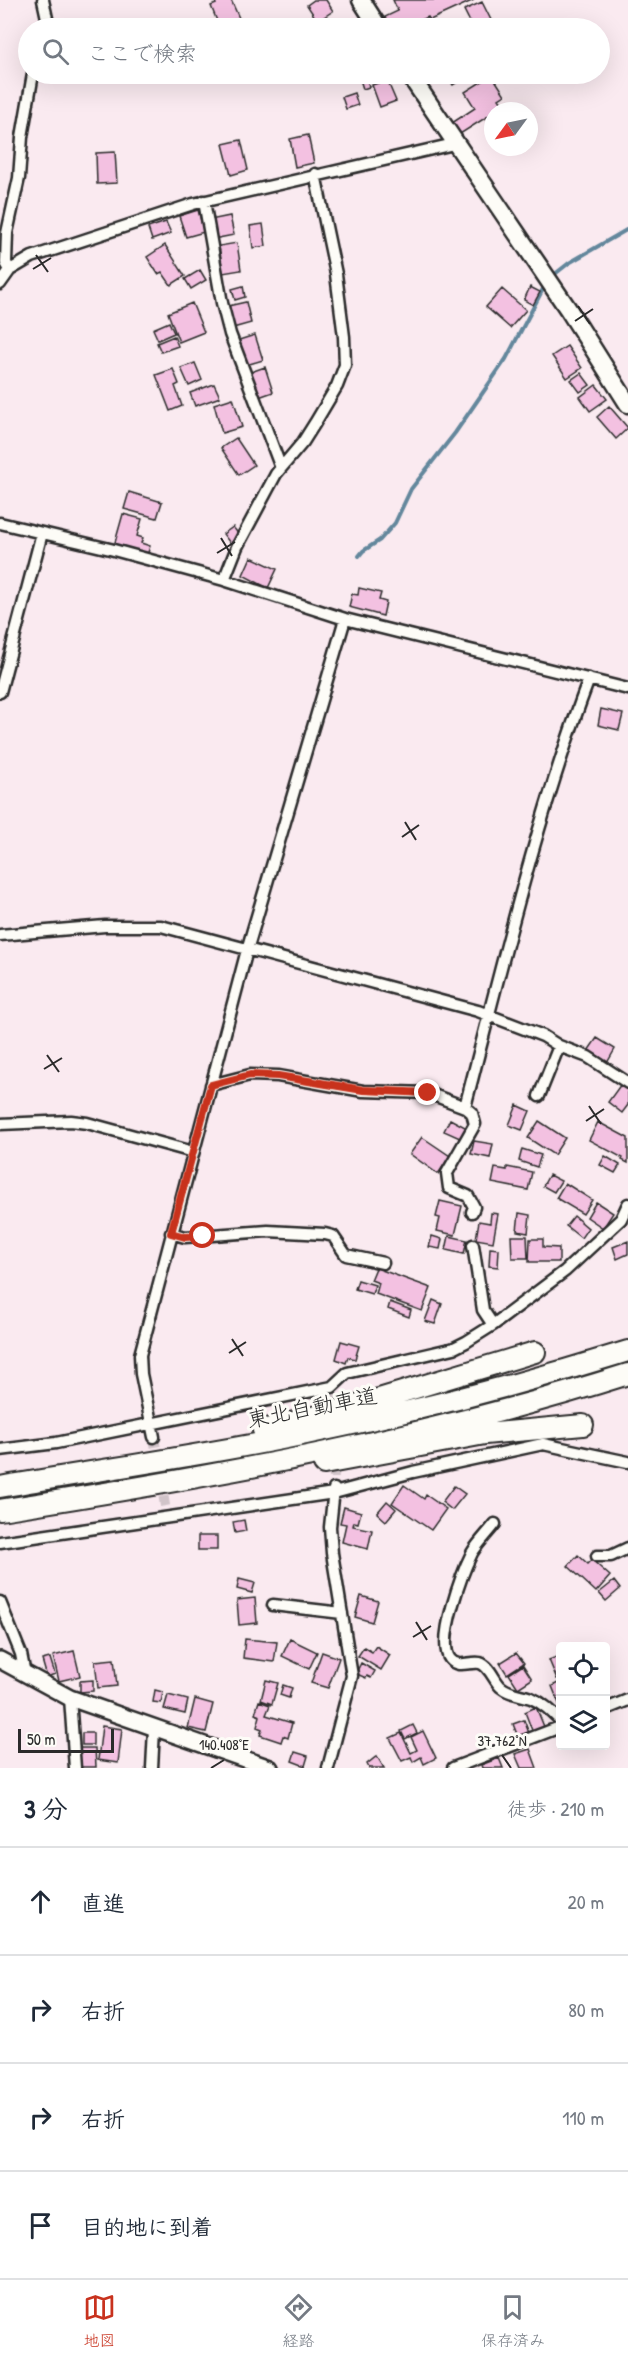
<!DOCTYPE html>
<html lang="ja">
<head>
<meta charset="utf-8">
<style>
  body { margin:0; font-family:"Patrick Hand","Klee One",sans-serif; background:#f6f6f7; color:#1f2937 }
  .controls { position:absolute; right:18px; bottom:18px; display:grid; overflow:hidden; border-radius:6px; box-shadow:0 6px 24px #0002 }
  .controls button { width:54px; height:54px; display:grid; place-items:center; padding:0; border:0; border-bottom:2px solid #e0e1e3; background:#fff; color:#1f2937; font:30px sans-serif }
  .compass { position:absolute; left:484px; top:102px; width:54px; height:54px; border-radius:50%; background:#fff; box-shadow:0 6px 24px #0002; rotate:237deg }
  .scale { position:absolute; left:18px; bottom:15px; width:96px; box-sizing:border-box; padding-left:6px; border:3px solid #2b2b2b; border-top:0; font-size:16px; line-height:21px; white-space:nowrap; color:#2b2b2b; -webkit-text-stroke:4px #fdfcf7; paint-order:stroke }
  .stop { position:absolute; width:18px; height:18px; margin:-14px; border:4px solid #c8321e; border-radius:50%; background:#fff }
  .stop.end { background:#c8321e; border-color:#fff; box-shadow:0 2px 6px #0008 }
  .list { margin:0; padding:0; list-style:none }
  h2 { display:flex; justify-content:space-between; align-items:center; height:78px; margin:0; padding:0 24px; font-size:26px }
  h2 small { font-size:20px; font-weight:400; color:#747a83 }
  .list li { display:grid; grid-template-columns:39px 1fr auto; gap:18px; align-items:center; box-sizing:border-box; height:108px; padding:0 24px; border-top:2px solid #e0e1e3 }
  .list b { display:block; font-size:22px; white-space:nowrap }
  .list em { font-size:20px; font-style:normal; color:#747a83 }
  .icon { flex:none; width:33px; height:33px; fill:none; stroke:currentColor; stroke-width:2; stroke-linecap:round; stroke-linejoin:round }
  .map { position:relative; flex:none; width:628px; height:1768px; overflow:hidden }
  .search { position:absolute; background:#fff; box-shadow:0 6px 24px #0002; left:18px; right:18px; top:18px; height:66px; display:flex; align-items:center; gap:15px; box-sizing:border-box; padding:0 21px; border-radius:33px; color:#747a83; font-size:22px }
  .sheet { height:510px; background:#fff }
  nav { display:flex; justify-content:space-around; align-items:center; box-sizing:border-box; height:84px; border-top:2px solid #e0e1e3; background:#fff; font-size:16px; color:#747a83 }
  nav a { display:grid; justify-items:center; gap:3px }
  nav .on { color:#c8321e }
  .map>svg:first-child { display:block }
</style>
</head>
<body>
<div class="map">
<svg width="628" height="1768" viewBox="0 0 628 1768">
  <rect width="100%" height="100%" fill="#faeaf0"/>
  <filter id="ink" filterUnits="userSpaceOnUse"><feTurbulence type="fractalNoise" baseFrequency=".0167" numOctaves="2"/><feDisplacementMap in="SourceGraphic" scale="12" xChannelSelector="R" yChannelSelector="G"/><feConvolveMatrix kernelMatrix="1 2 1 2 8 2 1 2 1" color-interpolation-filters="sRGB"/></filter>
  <g filter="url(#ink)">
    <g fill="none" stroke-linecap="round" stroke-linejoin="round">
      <path stroke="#63879c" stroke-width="4" d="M555,274L569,263L628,229
        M359,556L363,551L380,540L395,523L411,489L455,433L506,359L543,289"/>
    </g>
    <path fill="#f3c1e1" stroke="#2b2b2b" stroke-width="1.5" d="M214,0H231L239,18L219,26L211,6L216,4Z
      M314,0H326L333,11L324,17L327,20L320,25L307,5Z
      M393,0H474L430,20L428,17L403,28H390L385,17L398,11Z
      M482,2L495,28H473L464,10Z
      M366,74L369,87L363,89L359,76Z
      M446,74H470L453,85Z
      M492,75L505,95L499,99L504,106L493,111V113L460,134L452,123L475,108L465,92Z
      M387,80L396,101L380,107L372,85Z
      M354,93L358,105L346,109L342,97Z
      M308,135L314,163L295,167L290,139Z
      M241,140L248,170L231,175L223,144Z
      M115,152L117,183L97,184L96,153Z
      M198,210L204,232L186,237L179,216Z
      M230,216L234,235L213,239L210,220Z
      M166,222L171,233L152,240L148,228Z
      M263,224L266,246L253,248L250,226Z
      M237,243L241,270L223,273L219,246Z
      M165,245L185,276L171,285L162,272L158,274L147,257Z
      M200,270L206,280L191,289L185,279Z
      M243,286L245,297L235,300L232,289Z
      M530,287L540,292L533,305L524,300Z
      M502,289L526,310L510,328L486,307Z
      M246,302L251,323L233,328L228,306Z
      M192,303L204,332L179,342L168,313Z
      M169,322L174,333L158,340L153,329Z
      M255,335L263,360L246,365L239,340Z
      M174,336L178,346L161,352L157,343Z
      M567,346L582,368L567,378L552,356Z
      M195,363L202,380L189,386L181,368Z
      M265,367L273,392L256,398L248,373Z
      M173,369L179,384L175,386L182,406L170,411L156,375Z
      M581,373L590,385L580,392L571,380Z
      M214,384L220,397L195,406L190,393Z
      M596,385L607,399L590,411L580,397Z
      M233,398L242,427L222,433L214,404Z
      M609,406L628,428L616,439L597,417Z
      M236,438L254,465L239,475L221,448Z
      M129,492L162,502L157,518L124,509Z
      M123,514L142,519L137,536L143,538L141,543L150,546L147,556L114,546Z
      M233,527L240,536L230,543L223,534Z
      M251,557L277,569L268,588L243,575Z
      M359,588L381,593L379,600L386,602L383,616L349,607L352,594L358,595Z
      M601,709L623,714L619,730L598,725Z
      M597,1038L615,1049L607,1063L588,1051Z
      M621,1084L628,1089V1105L622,1113L608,1102Z
      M517,1105L530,1111L522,1130L509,1125Z
      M450,1119L467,1128L462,1139L444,1131Z
      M539,1121L565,1138L554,1155L528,1138Z
      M598,1122L628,1138V1163L622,1160L623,1158L589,1140Z
      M422,1137L450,1156L438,1174L410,1154Z
      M474,1141L493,1144L490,1158L471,1154Z
      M522,1149L541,1155L537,1167L519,1161Z
      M605,1156L620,1165L615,1173L600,1165Z
      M507,1167L532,1172L528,1190L492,1183L495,1168L507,1170Z
      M549,1175L561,1181L554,1192L543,1186Z
      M565,1183L592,1200L583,1214L556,1198Z
      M440,1201L462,1206L455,1235L437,1231L440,1218L436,1217Z
      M596,1202L613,1213L603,1228L587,1217Z
      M491,1213L498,1214L493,1242L476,1239L479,1221L490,1223Z
      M519,1213L530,1215L528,1233L517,1231Z
      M574,1216L588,1228L581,1238L566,1226Z
      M432,1236L442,1239L440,1249L429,1247Z
      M449,1236L467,1240L464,1254L446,1250Z
      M511,1236H527L528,1258H512Z
      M530,1239H543V1247L559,1248V1262H529Z
      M628,1241V1254L617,1259L613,1247Z
      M490,1248L499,1249L498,1267L489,1266Z
      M376,1268L431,1288L422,1311L376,1294L379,1283L371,1280Z
      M358,1280L375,1285L372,1294L355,1289Z
      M433,1300L442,1304L435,1324L425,1321Z
      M390,1302L411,1310L409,1317L388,1309Z
      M341,1341L359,1346L355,1359L348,1357L346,1363L336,1359Z
      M404,1485L424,1499L426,1495L446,1509L431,1530L392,1503Z
      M454,1486L465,1494L452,1510L442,1502Z
      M387,1501L396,1509L386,1521L377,1513Z
      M344,1507L361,1512L358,1523L354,1522L353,1526L372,1530L368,1549L342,1542L346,1524L340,1523Z
      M244,1520L246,1531L235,1533L233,1522Z
      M198,1536H217V1550H198Z
      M578,1555L588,1564L592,1560L610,1576L596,1592L568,1566Z
      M239,1579L255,1583L252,1593L237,1589Z
      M614,1581L620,1589L606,1601L599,1593Z
      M361,1596L378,1601L372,1622L355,1617Z
      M255,1598L257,1623L239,1625L237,1600Z
      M245,1639L277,1642L274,1662L243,1658Z
      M290,1639L317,1652L309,1669L282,1656Z
      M376,1646L390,1655L381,1670L358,1656L364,1647L372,1652Z
      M74,1651L80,1676L59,1681L53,1656Z
      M322,1652L339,1658L328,1688L311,1683Z
      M516,1653L524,1663L507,1674L500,1663Z
      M559,1656L560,1678L557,1679L549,1660Z
      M50,1658L55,1674L47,1677L42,1660Z
      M114,1659L117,1686L98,1688L95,1661Z
      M361,1663L375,1671L371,1678L367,1676L366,1678L359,1675L358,1669Z
      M523,1665L532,1679L518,1688L509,1674Z
      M93,1680V1691L80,1692V1681Z
      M266,1680L278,1683L272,1704L261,1700Z
      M560,1682V1706L552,1686Z
      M283,1685L292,1688L289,1698L280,1695Z
      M155,1690L163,1692L161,1703L153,1702Z
      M168,1695L188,1700L185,1714L164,1709Z
      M195,1699L213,1704L206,1732L188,1728Z
      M259,1701L270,1705L266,1715L292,1723L288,1738L283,1736L281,1742L260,1735L262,1729L257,1727L260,1716L255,1714Z
      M536,1707L545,1729L533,1733L525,1712Z
      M524,1720L529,1733L518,1737L513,1724Z
      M413,1725L417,1733L405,1739L401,1731Z
      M102,1726L122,1729L118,1763L98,1760Z
      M423,1731L436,1758L424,1764L421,1757L413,1762L411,1757L402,1761L390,1738L401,1733L411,1753L417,1750L411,1737Z
      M82,1733H93V1745H82Z
      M79,1748H95L96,1767H80Z
      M530,1749L537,1768H521L515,1754Z
      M295,1752L308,1756L305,1766L292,1761Z
      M377,1756L384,1768H369L367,1764Z
      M499,1758L503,1768H482L481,1765Z"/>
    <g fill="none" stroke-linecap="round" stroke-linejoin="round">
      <path stroke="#d1c4c9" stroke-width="10" stroke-dasharray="10 5" stroke-linecap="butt" d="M333,1393L334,1487
        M154,1437L167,1518"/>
      <defs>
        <path id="street" d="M43,0L48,23L47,28
          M204,201L222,303L230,334L281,468
          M10,270L6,263L7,233L19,178L22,137L33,74
          M0,284L10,270L32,257L193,204L454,144
          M0,523L110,549L224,580L345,619L628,689
          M224,580L237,547L276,474L303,442L315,423L337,386L345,365L344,337L336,274L315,174
          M0,692L42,533
          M0,935L105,926H161L478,1011L543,1036L559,1046L588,1057L628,1083
          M211,1085L250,1075L278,1076L363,1091L428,1093L465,1107
          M539,1096L559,1046
          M0,1124L71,1121L87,1123L193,1152
          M472,1212L474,1207L468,1196L449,1188L447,1173L475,1124L472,1113L465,1107C502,965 537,816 589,679
          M171,1233L185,1237L268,1231L325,1234L333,1236L346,1255L383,1263
          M473,1245L483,1310L493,1325
          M154,1437L141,1374L140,1355L247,950L345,619
          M0,1450L56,1443L332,1387L347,1373L454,1348L466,1342L493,1325L565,1271L621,1219L628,1204
          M495,1524C488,1533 478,1543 472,1553C463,1571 436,1641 450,1659C458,1669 470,1661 480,1663C490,1666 494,1681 501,1687C511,1695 520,1694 531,1698C543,1703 551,1711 560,1720
          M0,1542L334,1493L413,1472L543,1444L628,1462
          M597,1556H611L628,1548
          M0,1602L21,1654L25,1674
          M273,1605L342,1613
          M70,1698L75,1768
          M606,1709L628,1700
          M152,1768L154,1729
          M328,1768L352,1676L332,1553L330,1527L334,1489
          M453,1768L560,1727"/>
        <path id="secondary" d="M0,1660L70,1698L270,1768"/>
        <path id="primary" d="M361,0L379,28
          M409,74L568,309L628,404"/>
        <path id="highway" d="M263,1430L359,1405L535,1352
          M324,1464L485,1434L583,1425
          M0,1487C99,1470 199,1456 297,1436C409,1413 519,1385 628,1351
          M0,1510C211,1477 424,1439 628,1374"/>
      </defs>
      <use href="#street" stroke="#2b2b2b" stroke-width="15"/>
      <use href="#secondary" stroke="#2b2b2b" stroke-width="20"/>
      <use href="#primary" stroke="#2b2b2b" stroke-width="21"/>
      <use href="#highway" stroke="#2b2b2b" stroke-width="24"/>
      <use href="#street" stroke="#fdfcf7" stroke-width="10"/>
      <use href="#secondary" stroke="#fdfcf7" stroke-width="15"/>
      <use href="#primary" stroke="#fdfcf7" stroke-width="16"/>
      <use href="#highway" stroke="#fdfcf7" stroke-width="20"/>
    </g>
  </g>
  <g fill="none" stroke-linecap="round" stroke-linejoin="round" filter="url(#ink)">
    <path stroke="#c8321e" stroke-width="8" d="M203,1236L185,1237L171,1233L211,1085L250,1075L278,1076L363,1090L428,1093"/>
  </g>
  <path fill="none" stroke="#2b2b2b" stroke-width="2" d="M36,255L48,272M33,269L51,258M578,306L590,324M575,321L593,309M221,538L232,556M217,553L235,542M405,822L416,840M402,837L419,825M47,1055L59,1072M44,1069L62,1058M589,1106L601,1124M586,1121L604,1109M232,1339L243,1356M229,1353L246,1342M416,1622L427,1640M413,1637L431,1626M502,1755L511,1768M211,1768L224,1760"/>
  <g text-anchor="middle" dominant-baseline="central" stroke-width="6" stroke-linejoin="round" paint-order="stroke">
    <g font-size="22" fill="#2b2b2b" stroke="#fdfcf7">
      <text transform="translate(312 1407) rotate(-11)">東北自動車道</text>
    </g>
  </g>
  <g font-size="15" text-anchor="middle" fill="#2b2b2b" stroke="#fdfcf7" stroke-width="6" stroke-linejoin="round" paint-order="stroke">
    <text x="502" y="1746">37.762°N</text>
    <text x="224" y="1750">140.408°E</text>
  </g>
</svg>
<div class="controls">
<button><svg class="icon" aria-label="locate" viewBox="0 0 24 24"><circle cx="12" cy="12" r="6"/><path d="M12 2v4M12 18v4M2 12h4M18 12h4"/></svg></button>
<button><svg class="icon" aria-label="layers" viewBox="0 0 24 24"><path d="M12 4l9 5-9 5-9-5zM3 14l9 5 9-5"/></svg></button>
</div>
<svg class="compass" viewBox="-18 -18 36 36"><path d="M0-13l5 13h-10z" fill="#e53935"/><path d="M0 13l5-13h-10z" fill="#747a83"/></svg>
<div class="scale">50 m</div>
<div class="stop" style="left:203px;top:1236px"></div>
<div class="stop end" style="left:428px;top:1093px"></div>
<div class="search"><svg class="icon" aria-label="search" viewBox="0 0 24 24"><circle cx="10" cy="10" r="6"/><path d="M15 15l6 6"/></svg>ここで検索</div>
</div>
<section class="sheet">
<h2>3 分<small>徒歩 · 210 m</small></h2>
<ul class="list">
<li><svg class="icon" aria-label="ahead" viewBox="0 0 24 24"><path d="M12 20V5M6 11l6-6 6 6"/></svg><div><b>直進</b></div><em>20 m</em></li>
<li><svg class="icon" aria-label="right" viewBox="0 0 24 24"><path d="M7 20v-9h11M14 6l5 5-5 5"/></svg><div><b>右折</b></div><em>80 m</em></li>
<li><svg class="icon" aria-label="right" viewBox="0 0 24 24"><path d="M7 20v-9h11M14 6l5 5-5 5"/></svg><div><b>右折</b></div><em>110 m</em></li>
<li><svg class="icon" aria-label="arrive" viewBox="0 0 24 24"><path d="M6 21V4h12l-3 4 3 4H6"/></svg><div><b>目的地に到着</b></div></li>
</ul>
</section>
<nav>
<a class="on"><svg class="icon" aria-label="map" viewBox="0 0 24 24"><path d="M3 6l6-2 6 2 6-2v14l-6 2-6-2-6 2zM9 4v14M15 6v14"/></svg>地図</a>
<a><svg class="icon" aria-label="directions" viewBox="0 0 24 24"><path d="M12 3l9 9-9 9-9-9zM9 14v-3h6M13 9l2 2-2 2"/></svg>経路</a>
<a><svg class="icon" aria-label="saved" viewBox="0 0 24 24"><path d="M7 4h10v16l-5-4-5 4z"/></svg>保存済み</a>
</nav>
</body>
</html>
